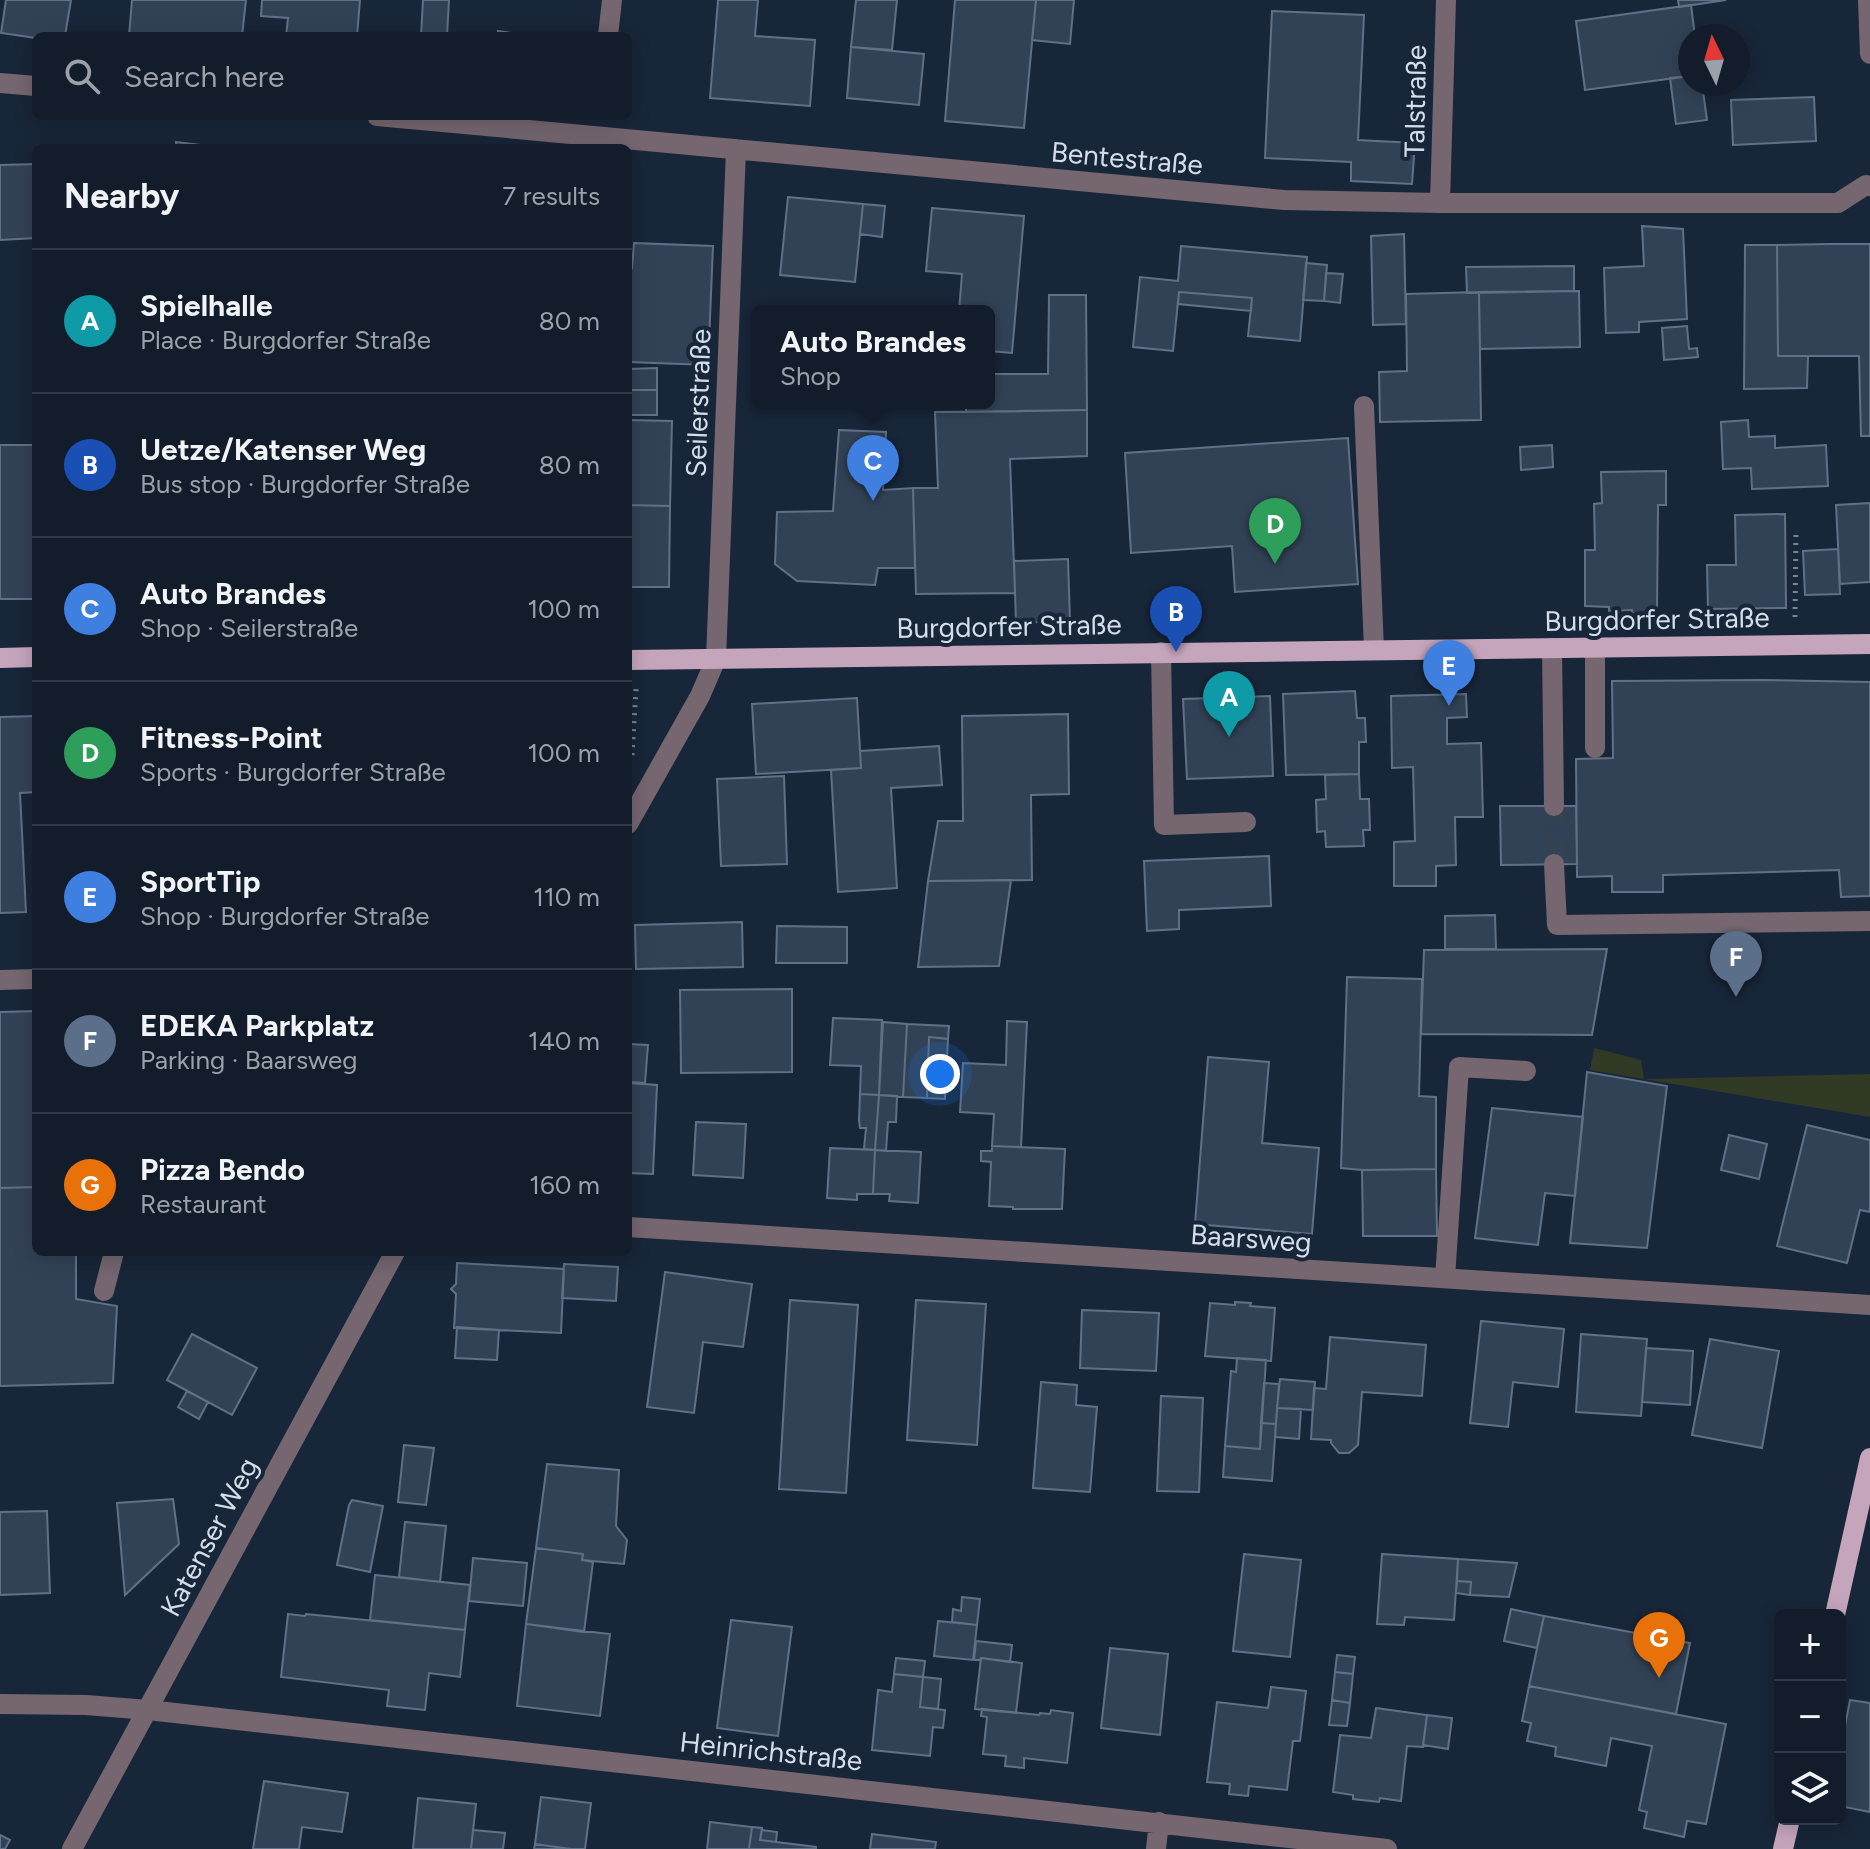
<!DOCTYPE html>
<html lang="en">
<head>
<meta charset="utf-8">
<style>
  body { margin:0; font-family:Figtree,sans-serif; background:#1f2937; color:#f1f3f6 }
  .controls { position:absolute; right:24px; bottom:24px; display:grid; overflow:hidden; border-radius:12px; box-shadow:0 4px 20px #0003 }
  .controls button { width:72px; height:72px; display:grid; place-items:center; padding:0; border:0; border-bottom:2px solid #313a47; background:#121c2b; color:#f1f3f6; font:40px sans-serif }
  .compass { position:absolute; left:1678px; top:24px; width:72px; height:72px; border-radius:50%; background:#121c2b; box-shadow:0 4px 20px #0003; rotate:355deg }
  .you { position:absolute; left:940px; top:1074px; width:28px; height:28px; margin:-20px; border:6px solid #fff; border-radius:50%; background:#1a73e8; box-shadow:0 0 0 12px #1a73e833 }
  .badge { display:grid; place-items:center; width:52px; height:52px; border-radius:50%; background:#53cdca; color:#fff; font-size:26px; font-weight:700 }
  .pin { position:absolute; translate:-50% -66px; filter:drop-shadow(0 2px 4px #0008) }
  .pin::after { content:''; position:absolute; top:42px; width:28px; height:24px; background:inherit; clip-path:polygon(0 0,100% 0,50% 100%) }
  .popup { position:absolute; left:751px; top:305px; width:244px; height:104px; box-sizing:border-box; display:grid; place-content:center; border-radius:12px; background:#121c2b; filter:drop-shadow(0 2px 6px #0005); font-size:26px; white-space:nowrap; color:#9ca1a9 }
  .popup b { font-size:30px; color:#f1f3f6 }
  .popup::after { content:''; position:absolute; left:50%; top:100%; margin-left:-16px; border:16px solid transparent; border-top-color:#121c2b }
  .list { margin:0; padding:0; list-style:none }
  h2 { display:flex; justify-content:space-between; align-items:center; height:104px; margin:0; padding:0 32px; font-size:34px }
  h2 small { font-size:26px; font-weight:400; color:#9ca1a9 }
  .list li { display:grid; grid-template-columns:52px 1fr auto; gap:24px; align-items:center; box-sizing:border-box; height:144px; padding:0 32px; border-top:2px solid #313a47 }
  .list b { display:block; font-size:30px; white-space:nowrap }
  .list p { margin:0; font-size:26px; white-space:nowrap; color:#9ca1a9 }
  .list em { font-size:26px; font-style:normal; color:#9ca1a9 }
  .icon { flex:none; width:44px; height:44px; fill:none; stroke:currentColor; stroke-width:2; stroke-linecap:round; stroke-linejoin:round }
  .map { position:relative; flex:none; width:1870px; height:1849px; overflow:hidden }
  .search { position:absolute; background:#121c2b; box-shadow:0 4px 20px #0003; left:32px; top:32px; width:600px; height:88px; display:flex; align-items:center; gap:20px; box-sizing:border-box; padding:0 28px; border-radius:12px; color:#9ca1a9; font-size:30px }
  .panel { position:absolute; background:#121c2b; box-shadow:0 4px 20px #0003; left:32px; top:144px; width:600px; height:1112px; border-radius:12px }
  .map>svg:first-child { display:block }
</style>
</head>
<body>
<div class="map">
<svg width="1870" height="1849" viewBox="0 0 1870 1849">
  <rect width="100%" height="100%" fill="#182639"/>
  <path fill="#313a24" d="M1594,1048L1641,1060L1644,1079L1870,1074V1117L1590,1070Z"/>
  <path fill="#324256" stroke="#607187" stroke-width="2" d="M6,0H71L65,36H36V38L1,33Z
    M132,0H246L242,36H129Z
    M262,0H360L357,36H286L288,18L261,16Z
    M423,0H449L447,36H421Z
    M718,0H758L755,36L815,40L810,106L710,98Z
    M856,0H897L892,50L851,47Z
    M955,0H1036L1024,128L945,121Z
    M1036,0H1074L1070,44L1032,40Z
    M1678,0H1726L1679,7Z
    M1691,5L1695,36H1690V76L1585,90L1576,21Z
    M1272,11L1364,15L1358,140L1415,143L1412,184L1351,181V162L1265,158Z
    M498,31L530,36H497Z
    M851,47L924,54L919,105L847,98Z
    M1690,76V84H1702L1707,120L1676,124L1670,78Z
    M1814,97L1816,141L1733,145L1731,100Z
    M176,142L226,148H176Z
    M36,164V238L0,240V165Z
    M788,197L863,204L855,282L780,275Z
    M863,204L885,206L882,237L860,234Z
    M932,208L1024,216L1012,353L989,351V311H959L962,274L926,271Z
    M1642,226L1683,229L1687,319L1639,322V332L1606,333L1604,268L1644,266Z
    M1404,234L1406,324L1373,325L1371,236Z
    M634,243L713,246L708,365L628,362L630,307H628V267L632,268Z
    M1829,244H1870V436H1861L1859,356H1778L1777,245Z
    M1745,245H1777L1778,356H1808L1807,388L1744,389Z
    M1181,246L1307,257L1300,341L1248,336L1252,298L1179,292L1173,351L1133,347L1140,277L1178,281Z
    M1306,263L1327,265L1324,301L1303,300Z
    M1574,266V291L1467,293L1466,267Z
    M1326,273L1343,274L1340,303L1324,301Z
    M1579,291L1580,347L1480,349L1479,292Z
    M1179,292L1252,298L1251,311L1178,304Z
    M1479,292L1481,420L1380,422L1379,372L1407,371L1406,294Z
    M1049,295H1086L1087,410L966,412V403H989V374H1048Z
    M1687,326L1689,349L1697,348L1698,357L1664,360L1662,328Z
    M657,368V390H628V369Z
    M628,390H657V415H628Z
    M1087,410V456L1010,459L1015,593L916,594L913,488H938L935,412Z
    M628,420L672,421L670,506L628,505Z
    M1748,420L1749,437L1775,436V448L1826,445L1828,486L1752,489L1751,468L1723,469L1721,422Z
    M839,430L886,432L883,490L913,488L915,568H878L875,585L797,581L775,564L777,512L833,511Z
    M1348,438L1358,584L1235,592L1232,546L1131,553L1125,453Z
    M0,445H36V599H0Z
    M1552,445L1553,467L1521,470L1520,447Z
    M1666,471V505H1658L1657,613H1632V610L1609,611V607L1585,606V550H1595L1594,504L1602,503L1601,472Z
    M1870,503V582L1840,584L1836,505Z
    M628,505L670,506L669,587H628Z
    M1785,514L1786,608L1708,609L1707,565H1736L1735,515Z
    M1838,549L1840,594L1805,595L1803,551Z
    M1068,559L1070,621L1016,623L1014,561Z
    M1763,680L1870,682V896L1841,897L1839,870L1663,875V892H1612V876L1577,877L1576,759L1613,758L1612,681Z
    M1355,691L1357,718H1365L1366,742H1359V774L1286,775L1283,694Z
    M1466,694L1467,717L1447,718V744L1481,743L1483,817H1455L1456,865L1436,866V886H1394V842L1415,841L1413,767L1392,768L1391,696Z
    M1270,696L1273,776L1187,779L1183,699Z
    M857,698L861,768L756,774L752,704Z
    M1068,714L1069,794L1031,795L1032,880L928,881L938,821H963L962,716Z
    M36,716V792L20,793L26,912L0,913V717Z
    M939,746L942,785L891,788L897,888L838,892L831,770L861,768L860,751Z
    M1359,774L1360,799H1369L1370,830H1363L1364,846L1326,847L1325,831L1317,832L1316,800L1326,799L1325,775Z
    M784,776L787,864L721,866L717,779Z
    M1500,806H1576L1577,864L1501,865Z
    M1269,856L1271,906L1179,910V929L1147,931L1144,861Z
    M1011,880L999,966L918,967L928,881Z
    M1495,915L1496,949H1445V916Z
    M742,922L743,967L636,969L635,925Z
    M777,926L847,927V963H776Z
    M1607,949L1592,1035L1421,1034L1424,950Z
    M1347,977L1422,979L1419,1096L1436,1097V1169L1362,1170L1341,1168Z
    M792,989V1072L681,1073L680,990Z
    M36,1011V1187L0,1188V1012Z
    M833,1018L882,1020L879,1095L860,1094L861,1066L830,1065Z
    M1007,1021L1027,1022L1021,1147L992,1146L994,1114L960,1112L963,1063L1006,1065Z
    M883,1022L907,1024L903,1097L879,1095Z
    M907,1024L949,1026L948,1039L929,1037L927,1098L903,1097Z
    M929,1037L948,1039L945,1099L927,1098Z
    M628,1044L648,1045L645,1083L628,1082Z
    M1208,1057L1269,1062L1262,1143L1319,1148L1312,1234L1195,1224Z
    M1587,1072L1667,1086L1647,1248L1570,1243Z
    M628,1083L657,1085L653,1174L628,1173Z
    M860,1094L879,1095L875,1150L864,1149L866,1128H860L859,1120Z
    M879,1095L897,1096L896,1122H888L886,1151L875,1150Z
    M1492,1108L1583,1117L1575,1196L1545,1193L1538,1245L1475,1238Z
    M696,1122L746,1124L743,1178L693,1175Z
    M1807,1125L1870,1140V1212L1860,1210L1847,1263L1777,1246Z
    M1729,1135L1767,1144L1759,1179L1721,1170Z
    M992,1146L1065,1149L1062,1209H1013V1207L989,1206L991,1162L981,1161V1151H992Z
    M830,1148L875,1150L873,1194H857V1200L827,1198Z
    M875,1150L921,1152L918,1203L889,1201L890,1194H873Z
    M1436,1169L1437,1236H1363L1362,1170Z
    M36,1187V1252H76V1299L117,1306L113,1383L0,1386V1188Z
    M457,1263L564,1269L561,1333L454,1328L456,1294L451,1289L456,1284Z
    M564,1264L618,1267L616,1301L562,1298Z
    M665,1272L752,1284L743,1347L703,1342L694,1413L647,1407Z
    M790,1300L858,1305L846,1493L779,1489Z
    M916,1300L986,1304L977,1445L907,1440Z
    M1235,1302L1251,1303L1250,1306L1275,1308L1271,1361L1205,1356L1210,1303L1235,1305Z
    M1082,1310L1159,1313L1156,1371L1080,1368Z
    M1481,1321L1564,1329L1558,1387L1513,1382L1508,1427L1470,1423Z
    M457,1327L499,1330L497,1360L455,1358Z
    M192,1334L257,1368L232,1415L167,1380Z
    M1581,1334L1647,1339L1641,1416L1576,1412Z
    M1330,1337L1426,1345L1422,1396L1362,1392L1358,1445L1349,1453H1339L1331,1443V1440L1311,1439L1314,1388L1326,1389Z
    M1710,1339L1779,1351L1762,1448L1692,1435Z
    M1646,1348L1693,1351L1690,1405L1642,1402Z
    M1237,1358L1266,1360L1260,1449L1225,1446L1231,1371L1236,1372Z
    M1280,1379L1315,1382L1313,1410L1277,1408Z
    M1041,1382L1077,1385L1076,1405L1097,1407L1090,1492L1033,1488Z
    M1264,1383L1279,1384L1276,1424L1261,1423Z
    M187,1391L208,1402L199,1419L178,1407Z
    M1161,1396L1203,1398L1199,1492L1157,1491Z
    M1277,1408L1301,1409L1299,1439L1275,1437Z
    M1261,1423L1276,1424L1272,1481L1223,1477L1225,1446L1260,1449Z
    M404,1445L434,1448L426,1505L398,1502Z
    M547,1464L619,1470L616,1526L627,1540L624,1564L582,1560L583,1554L536,1548Z
    M173,1499L179,1544L125,1595L117,1503Z
    M352,1500L383,1506L370,1572L337,1565L349,1505Z
    M47,1511L50,1593L0,1595V1512Z
    M405,1522L446,1526L440,1582L399,1577Z
    M536,1548L583,1554L582,1560L593,1562L584,1632L526,1624Z
    M1244,1554L1301,1560L1290,1657L1233,1651Z
    M1382,1554L1458,1559L1454,1620L1405,1617L1404,1625L1377,1624Z
    M473,1558L527,1563L523,1606L469,1601Z
    M1458,1559L1517,1563L1509,1597L1470,1595L1471,1582L1457,1581Z
    M375,1575L470,1585L465,1630L370,1620Z
    M1457,1581L1471,1582L1470,1595L1456,1593Z
    M962,1597L980,1599L977,1625L952,1622L953,1609L961,1611Z
    M1511,1609L1544,1616L1537,1648L1504,1641Z
    M288,1614L305,1616L306,1614L465,1630L460,1677L429,1673L425,1710L387,1706L389,1690L281,1677Z
    M1544,1616L1690,1643L1676,1714L1529,1686Z
    M731,1620L792,1627L778,1736L717,1728Z
    M938,1621L977,1625L973,1660L934,1656Z
    M526,1624L610,1634L600,1716L517,1706Z
    M976,1641L1012,1645L1010,1662L981,1658L980,1660H974Z
    M1110,1648L1168,1654L1160,1735L1101,1728Z
    M1337,1655L1355,1657L1353,1674L1335,1672Z
    M896,1658L925,1661L923,1677L894,1674Z
    M981,1658L1022,1663L1016,1713L975,1709Z
    M1335,1672L1353,1674L1350,1703L1332,1700Z
    M894,1674L923,1677L920,1707L945,1710L943,1728L933,1727L930,1756L872,1750L878,1690L892,1692Z
    M923,1677L941,1679L938,1709L920,1707Z
    M1529,1686L1726,1724L1706,1824L1687,1821L1684,1837L1644,1828L1647,1812L1639,1810L1652,1746L1611,1738L1606,1766L1555,1756L1556,1747L1527,1741L1531,1723L1522,1721Z
    M1271,1687L1306,1691L1300,1741H1293L1287,1790L1249,1786L1248,1796L1229,1794L1230,1784L1207,1782L1217,1702L1268,1708Z
    M1332,1700L1350,1703L1347,1726L1329,1725Z
    M1850,1700L1870,1703V1812L1840,1806V1752Z
    M1376,1708L1427,1715L1423,1747L1407,1746L1401,1801L1380,1798L1379,1802L1353,1799V1795L1333,1792L1340,1735L1371,1738Z
    M982,1709L1039,1715L1040,1713L1050,1714L1051,1710L1073,1713L1067,1763L1024,1758V1768L1005,1766L1006,1756L983,1754L987,1717L981,1716Z
    M1427,1715L1452,1718L1448,1749L1423,1745Z
    M264,1781L348,1793L342,1832L302,1827L299,1849H253Z
    M541,1797L591,1803L585,1849H571L535,1844Z
    M418,1798L476,1804L471,1849H413Z
    M710,1822L752,1827L749,1849H707Z
    M752,1827L762,1828L760,1840L816,1847V1849H749Z
    M473,1830L505,1833L503,1849H471Z
    M762,1830L777,1832L776,1842L760,1840Z
    M872,1834L936,1842L935,1849H870Z
    M0,1835L10,1840L5,1849H0Z
    M535,1844L571,1849H534Z"/>
  <g fill="none" stroke-linecap="round" stroke-linejoin="round">
    <path stroke="#344254" stroke-width="20" stroke-dasharray="20 10" stroke-linecap="butt" d="M1554,806V864"/>
    <path stroke="#798594" stroke-width="5" stroke-dasharray="2 6" stroke-linecap="butt" d="M1795,617L1796,530
      M632,755L636,689"/>
    <path stroke="#756670" stroke-width="20" d="M1868,0L1870,54
      M608,36L612,0
      M0,83L36,86
      M377,116L1284,200L1440,203H1838L1866,185L1870,186
      M1440,203L1446,0
      M1364,406L1374,650
      M1552,648L1554,806
      M1161,652L1164,825L1246,822
      M1595,748V648
      M628,824L700,696L716,659L736,149
      M1554,864L1557,925L1870,921
      M0,980L36,979
      M628,1227L1870,1305
      M1445,1278L1459,1067L1526,1071
      M104,1291L114,1252
      M0,1704L86,1705L148,1710L1387,1849
      M72,1849L395,1252
      M1156,1849L1159,1822"/>
    <path stroke="#c5a5bc" stroke-width="20" d="M0,658L36,657
      M628,660L1870,644
      M1835,1615L1870,1458
      M1783,1849L1790,1819"/>
  </g>
  <g text-anchor="middle" dominant-baseline="central" stroke-width="8" stroke-linejoin="round" paint-order="stroke">
    <g font-size="28" fill="#d4deea" stroke="#182639">
      <text transform="translate(1415 101) rotate(-89)">Talstraße</text>
      <text transform="translate(1127 158) rotate(5)">Bentestraße</text>
      <text transform="translate(698 403) rotate(-88)">Seilerstraße</text>
      <text transform="translate(1657 619) rotate(-1)">Burgdorfer Straße</text>
      <text transform="translate(1009 626) rotate(-1)">Burgdorfer Straße</text>
      <text transform="translate(1251 1238) rotate(4)">Baarsweg</text>
      <text transform="translate(209 1537) rotate(-62)">Katenser Weg</text>
      <text transform="translate(771 1751) rotate(6)">Heinrichstraße</text>
    </g>
  </g>
</svg>
<div class="controls">
<button>+</button>
<button>−</button>
<button><svg class="icon" aria-label="layers" viewBox="0 0 24 24"><path d="M12 4l9 5-9 5-9-5zM3 14l9 5 9-5"/></svg></button>
</div>
<svg class="compass" viewBox="-18 -18 36 36"><path d="M0-13l5 13h-10z" fill="#e53935"/><path d="M0 13l5-13h-10z" fill="#9ca1a9"/></svg>
<div class="you"></div>
<div class="pin badge" style="left:1229px;top:737px;background:#0f9aa8">A</div>
<div class="pin badge" style="left:1176px;top:652px;background:#1a4fb4">B</div>
<div class="pin badge" style="left:873px;top:501px;background:#3f7fe0">C</div>
<div class="popup"><b>Auto Brandes</b>Shop</div>
<div class="pin badge" style="left:1275px;top:564px;background:#2e9e5b">D</div>
<div class="pin badge" style="left:1449px;top:706px;background:#3f7fe0">E</div>
<div class="pin badge" style="left:1736px;top:997px;background:#5c6f8a">F</div>
<div class="pin badge" style="left:1659px;top:1678px;background:#e8710a">G</div>
<div class="search"><svg class="icon" aria-label="search" viewBox="0 0 24 24"><circle cx="10" cy="10" r="6"/><path d="M15 15l6 6"/></svg>Search here</div>
<section class="panel">
<h2>Nearby<small>7 results</small></h2>
<ul class="list">
<li><span class="badge" style="background:#0f9aa8">A</span><div><b>Spielhalle</b><p>Place · Burgdorfer Straße</p></div><em>80 m</em></li>
<li><span class="badge" style="background:#1a4fb4">B</span><div><b>Uetze/Katenser Weg</b><p>Bus stop · Burgdorfer Straße</p></div><em>80 m</em></li>
<li><span class="badge" style="background:#3f7fe0">C</span><div><b>Auto Brandes</b><p>Shop · Seilerstraße</p></div><em>100 m</em></li>
<li><span class="badge" style="background:#2e9e5b">D</span><div><b>Fitness-Point</b><p>Sports · Burgdorfer Straße</p></div><em>100 m</em></li>
<li><span class="badge" style="background:#3f7fe0">E</span><div><b>SportTip</b><p>Shop · Burgdorfer Straße</p></div><em>110 m</em></li>
<li><span class="badge" style="background:#5c6f8a">F</span><div><b>EDEKA Parkplatz</b><p>Parking · Baarsweg</p></div><em>140 m</em></li>
<li><span class="badge" style="background:#e8710a">G</span><div><b>Pizza Bendo</b><p>Restaurant</p></div><em>160 m</em></li>
</ul>
</section>
</div>
</body>
</html>
